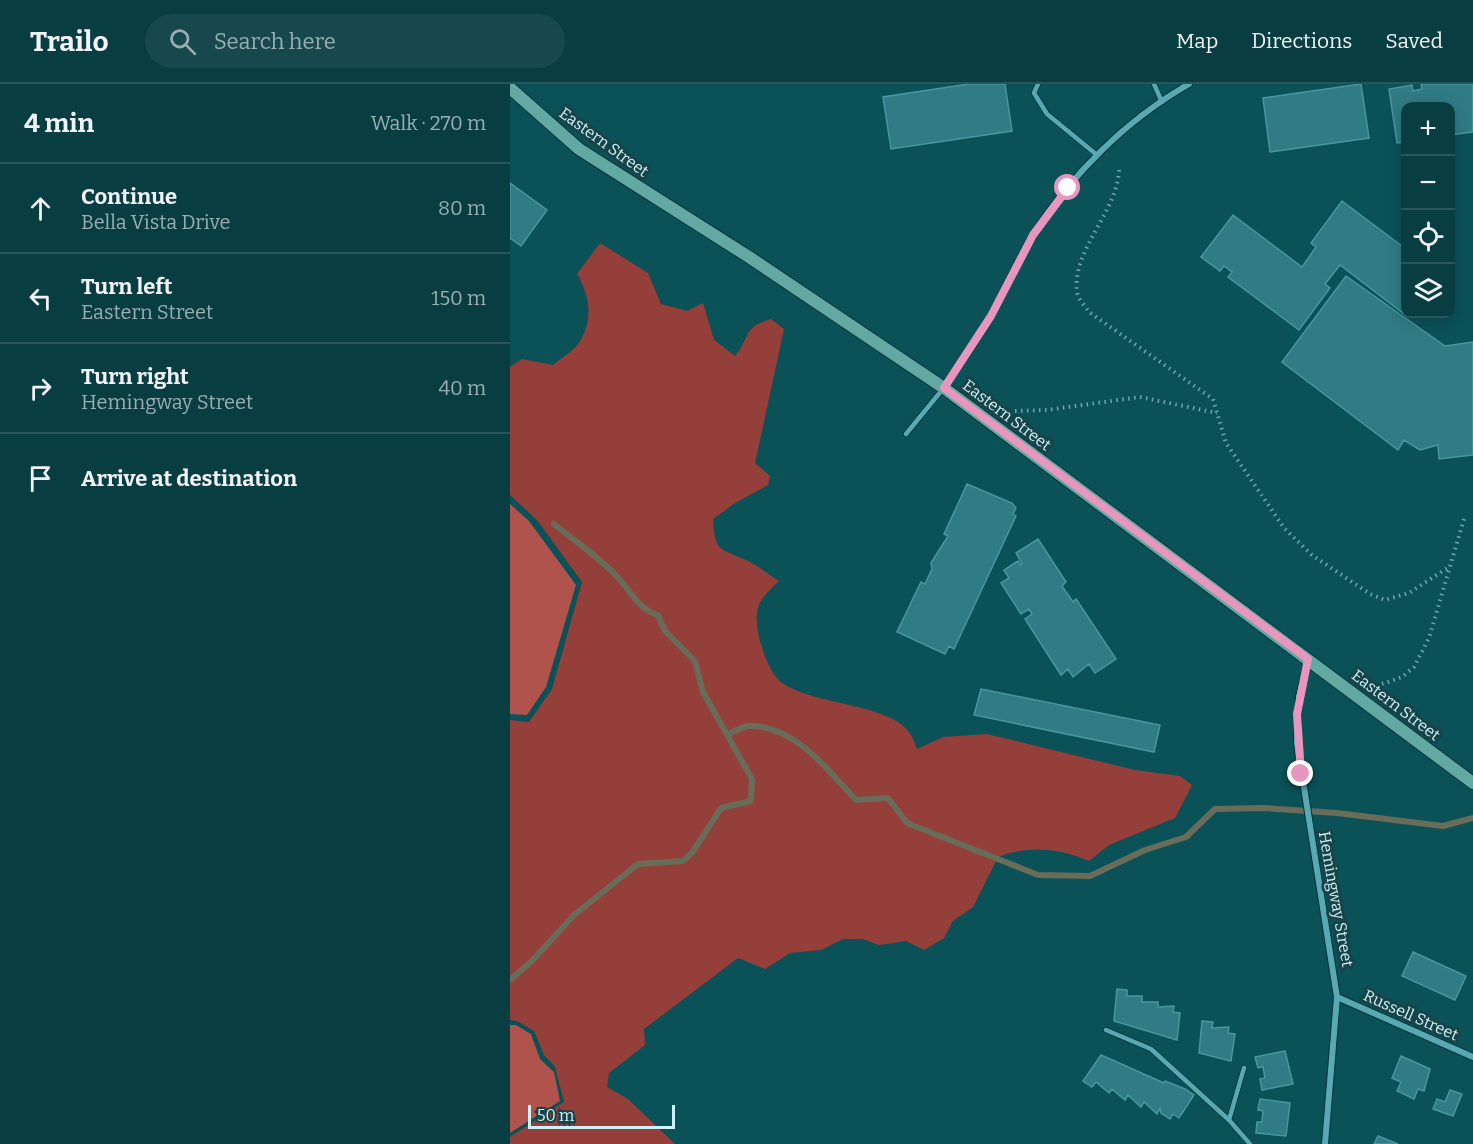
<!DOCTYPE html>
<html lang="en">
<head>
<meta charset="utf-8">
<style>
  body { margin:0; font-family:Bitter,serif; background:#16484d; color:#f1f3f6 }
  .controls { position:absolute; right:18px; top:18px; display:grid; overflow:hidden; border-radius:12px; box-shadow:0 3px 15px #0003 }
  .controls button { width:54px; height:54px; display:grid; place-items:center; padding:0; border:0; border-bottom:2px solid #29565b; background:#083d42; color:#f1f3f6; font:30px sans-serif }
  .scale { position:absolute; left:18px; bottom:15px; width:147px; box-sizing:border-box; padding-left:6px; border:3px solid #ccf2f7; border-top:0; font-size:16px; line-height:21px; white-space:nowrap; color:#ccf2f7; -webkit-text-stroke:4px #184449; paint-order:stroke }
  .stop { position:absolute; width:18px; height:18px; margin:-14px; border:4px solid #e797bd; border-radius:50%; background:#fff }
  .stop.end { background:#e797bd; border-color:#fff; box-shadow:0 2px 6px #0008 }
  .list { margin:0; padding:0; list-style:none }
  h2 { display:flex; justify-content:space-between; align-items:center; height:78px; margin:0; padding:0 24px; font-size:26px }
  h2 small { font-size:20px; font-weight:400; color:#98aeb2 }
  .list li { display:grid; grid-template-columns:39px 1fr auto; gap:18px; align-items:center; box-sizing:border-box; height:90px; padding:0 24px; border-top:2px solid #29565b }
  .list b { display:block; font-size:22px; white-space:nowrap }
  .list p { margin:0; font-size:20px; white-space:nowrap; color:#98aeb2 }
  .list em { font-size:20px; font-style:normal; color:#98aeb2 }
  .icon { flex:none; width:33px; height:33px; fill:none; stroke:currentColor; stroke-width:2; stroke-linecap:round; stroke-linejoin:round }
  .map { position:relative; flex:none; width:963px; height:1060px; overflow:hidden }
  header { display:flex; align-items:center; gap:36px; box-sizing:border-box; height:84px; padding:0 30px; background:#083d42; border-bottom:2px solid #29565b }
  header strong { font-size:28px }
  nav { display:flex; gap:33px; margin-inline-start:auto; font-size:21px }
  .search { width:420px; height:54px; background:#16484d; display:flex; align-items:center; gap:15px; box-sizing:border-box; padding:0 21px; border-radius:33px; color:#98aeb2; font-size:22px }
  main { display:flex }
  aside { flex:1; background:#083d42 }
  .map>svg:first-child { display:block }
</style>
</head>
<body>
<header>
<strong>Trailo</strong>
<div class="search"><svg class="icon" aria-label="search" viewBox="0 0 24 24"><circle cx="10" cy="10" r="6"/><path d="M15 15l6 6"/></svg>Search here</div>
<nav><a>Map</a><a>Directions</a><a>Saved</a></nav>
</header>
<main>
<aside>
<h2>4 min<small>Walk · 270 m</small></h2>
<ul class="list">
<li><svg class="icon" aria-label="ahead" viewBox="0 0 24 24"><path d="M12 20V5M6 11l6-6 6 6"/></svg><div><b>Continue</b><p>Bella Vista Drive</p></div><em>80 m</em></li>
<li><svg class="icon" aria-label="left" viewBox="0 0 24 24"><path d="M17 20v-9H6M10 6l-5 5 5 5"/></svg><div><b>Turn left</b><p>Eastern Street</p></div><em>150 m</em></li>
<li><svg class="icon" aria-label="right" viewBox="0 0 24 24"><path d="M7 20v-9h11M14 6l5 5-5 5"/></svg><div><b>Turn right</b><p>Hemingway Street</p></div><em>40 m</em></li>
<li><svg class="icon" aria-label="arrive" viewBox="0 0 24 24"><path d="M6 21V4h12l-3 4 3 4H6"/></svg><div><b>Arrive at destination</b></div></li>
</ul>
</aside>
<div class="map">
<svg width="963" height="1060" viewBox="0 0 963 1060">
  <rect width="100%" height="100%" fill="#0b5158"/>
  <path fill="#943f3a" d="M90,159L138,189L151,220L177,227L193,219L204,256L225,272C241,253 232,243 261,235L274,245L245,379L260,392L258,401L225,419L203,435C205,468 209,464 236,476C247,481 258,490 269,497C248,517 243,523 249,553C253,567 259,588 271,598C301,621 378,619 399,648C403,653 405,660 407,665L433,653L477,650L625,686L670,692L682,701L665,734L599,761L579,777C550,764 518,761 488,773L463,823L443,837L434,854L414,866L396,857L369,861L352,855H333L311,866L280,869L255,885L228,874L134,945L135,961L99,989L97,1003L118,1015L165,1060H0V1053L54,1018L45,983L34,971L24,947L7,937L0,936V636L19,638L42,605L72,498L27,436L0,411V283L12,275L43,281C50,275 62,268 68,260C84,237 80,212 67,190Z"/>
  <path fill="#af534c" d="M0,420L19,437L66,501L36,603L17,631L0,630Z
    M0,941H6L21,950L30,975L44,988L50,1017L0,1049Z"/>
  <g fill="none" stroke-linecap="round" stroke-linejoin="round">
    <path stroke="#696c58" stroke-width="6" d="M218,650C224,648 232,642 240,642C285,642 317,685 346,716L378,714L397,739L528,791L580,792L635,766L676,753L705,725L753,724L827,729L933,742L963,734
      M0,896L22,877L64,831L128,780L173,777L182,769L211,724L241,717L242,695L193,608L185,577L155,547L148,531C129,525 123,511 111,497C92,475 66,458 44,440"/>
  </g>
  <path fill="#317b84" stroke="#4697a1" stroke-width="1.5" d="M495,0L502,47L381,65L373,13L459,0Z
    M851,0L859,54L760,68L753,14Z
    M911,0H963V48L940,51V22H896V58L887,59L879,5L902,1L903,7L912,5Z
    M0,99L37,126L11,162L0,154Z
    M832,117L896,165V230H901L898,233L830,181L815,200L820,204L789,246L718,193L722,188L714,182L710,187L691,173L723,131L792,183L806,163L801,159Z
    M836,192L935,262L963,258V371L929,375L928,361L910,366L894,356L888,366L772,278Z
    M457,400L502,419L506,424L503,430L506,432L444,565L439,562L435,570L387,548L411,498L415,500L422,485L421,479L438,452L434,450Z
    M528,455L556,498L552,502L563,518L566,515L606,575L585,589L579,580L563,593L558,585L551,591L515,535L522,530L519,525L511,530L491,499L499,494L494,486L508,477L510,481L512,480L506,469Z
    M471,605L650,641L644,668L464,631Z
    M903,868L956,892L945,916L892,892Z
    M607,905L617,906V912H632V918H648V923L664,922L663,928L670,929L667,956L604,937Z
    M692,937L703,938L702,944L719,943L718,949L725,950L721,977L689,969Z
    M775,967L783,1000L752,1006L750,995L755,994L753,983L748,984L745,973Z
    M591,971L654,999L655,997L675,1005L684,1011L669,1034L663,1030L660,1035L651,1029L650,1024L647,1030L634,1018L631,1023L618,1011L615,1016L602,1005L599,1009L586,998L582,1003L573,997Z
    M891,972L920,985L914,1007L908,1005L904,1015L887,1007L891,998L882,994Z
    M940,1006L952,1010L943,1032L923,1025L927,1015L935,1018Z
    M750,1015L780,1019L776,1052L746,1049L747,1038H752L753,1027L748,1026Z
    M868,1052L888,1060H864Z"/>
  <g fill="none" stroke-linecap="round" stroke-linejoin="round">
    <defs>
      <path id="lane" d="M528,0L524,9L537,30L587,71
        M644,0L652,18
        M396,350L432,306
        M596,946L641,965L719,1036L740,1060
        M719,1036L734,984"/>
      <path id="street" d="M434,304C449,280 467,257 481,232C496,205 507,177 523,151C562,90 616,36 679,0
        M798,576L789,613L787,659L827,913L815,1060
        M827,913L963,973"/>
      <path id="secondary" d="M0,4L69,65L239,173L434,304L963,699"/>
    </defs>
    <use href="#lane" stroke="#043439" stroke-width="6"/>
    <use href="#street" stroke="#043439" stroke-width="8"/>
    <use href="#secondary" stroke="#043439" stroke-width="14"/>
    <path stroke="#71a6ac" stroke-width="4" stroke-dasharray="1.5 4.5" stroke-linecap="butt" d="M609,86C607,129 562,165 567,208C568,215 575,222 579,228L703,315L716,359L774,444L802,471L860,510L875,516L899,509L939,483
      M505,327L537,326L630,313L707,329
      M872,600L892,593L904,583L919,554L954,435"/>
    <use href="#lane" stroke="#58a9b3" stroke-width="4.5"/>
    <use href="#street" stroke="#58a9b3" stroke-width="6"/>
    <use href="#secondary" stroke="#61a9a2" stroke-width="12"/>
  </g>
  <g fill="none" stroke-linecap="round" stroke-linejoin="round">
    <path stroke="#e797bd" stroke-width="8" d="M558,104L523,151L481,232L434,304L798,575L787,630L791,690"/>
  </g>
  <g text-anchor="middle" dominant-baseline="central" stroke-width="6" stroke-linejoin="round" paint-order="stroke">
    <g font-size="16" fill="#ccf2f7" stroke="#184449">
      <text transform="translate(94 58) rotate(36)">Eastern Street</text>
      <text transform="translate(497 331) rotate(37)">Eastern Street</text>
      <text transform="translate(886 621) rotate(37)">Eastern Street</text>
      <text transform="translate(826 815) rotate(80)">Hemingway Street</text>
      <text transform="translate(901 931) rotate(24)">Russell Street</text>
    </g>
  </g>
</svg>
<div class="controls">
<button>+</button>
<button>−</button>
<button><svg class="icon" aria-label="locate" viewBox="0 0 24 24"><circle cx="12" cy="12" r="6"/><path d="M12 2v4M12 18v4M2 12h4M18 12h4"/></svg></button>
<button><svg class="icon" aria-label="layers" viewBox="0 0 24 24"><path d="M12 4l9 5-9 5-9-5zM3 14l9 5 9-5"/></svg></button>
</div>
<div class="scale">50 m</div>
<div class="stop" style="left:558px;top:104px"></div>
<div class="stop end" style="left:791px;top:690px"></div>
</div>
</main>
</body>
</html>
